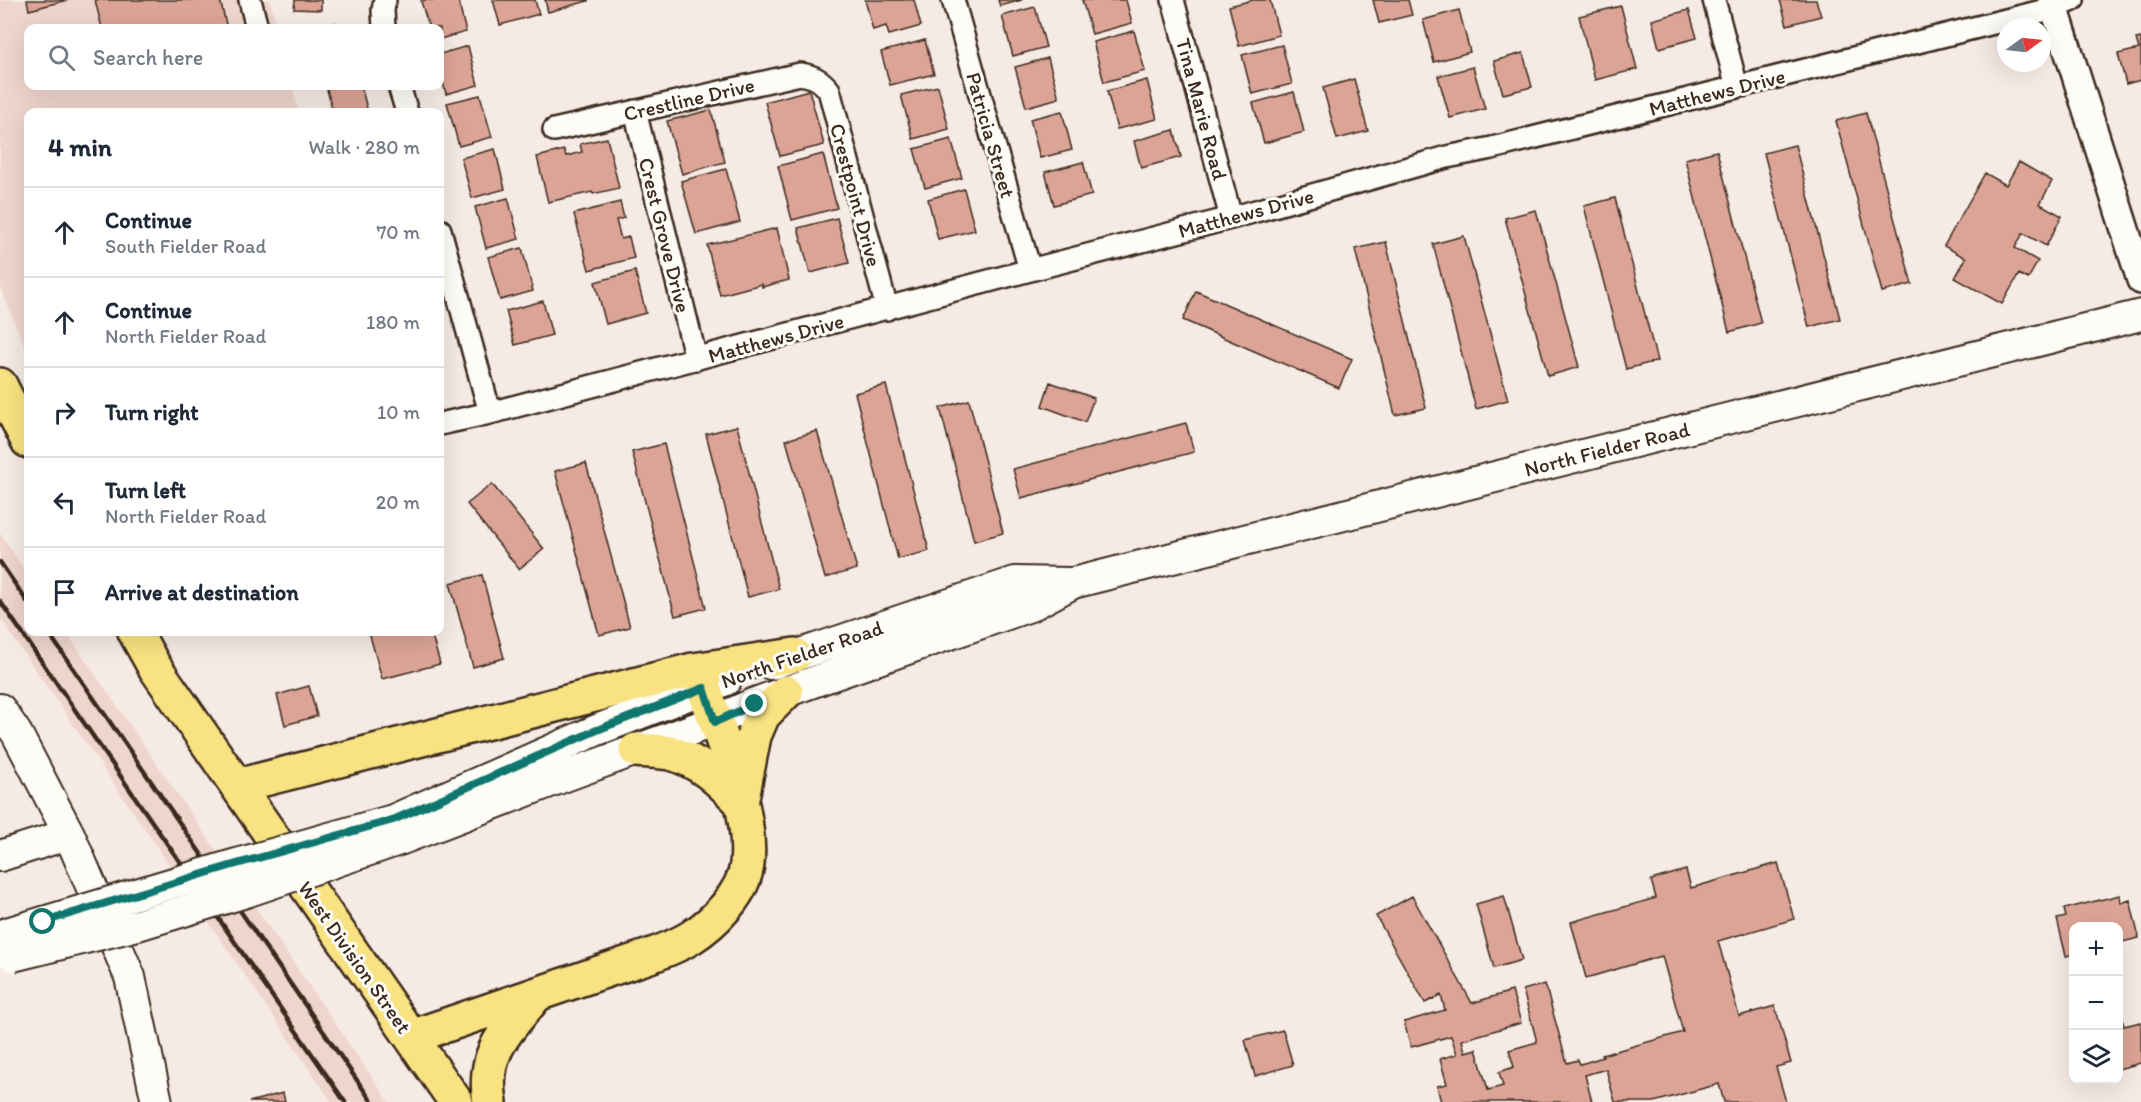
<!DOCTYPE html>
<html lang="en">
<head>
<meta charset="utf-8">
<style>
  body { margin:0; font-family:Itim,sans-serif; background:#f6f6f7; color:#1f2937 }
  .controls { position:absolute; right:18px; bottom:18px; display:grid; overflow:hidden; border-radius:12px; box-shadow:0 6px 24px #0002 }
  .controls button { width:54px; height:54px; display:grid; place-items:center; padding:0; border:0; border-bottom:2px solid #e0e1e3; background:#fff; color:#1f2937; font:30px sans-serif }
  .compass { position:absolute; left:1997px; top:18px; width:54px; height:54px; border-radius:50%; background:#fff; box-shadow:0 6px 24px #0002; rotate:75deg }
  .stop { position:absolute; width:18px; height:18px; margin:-14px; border:4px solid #0f766e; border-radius:50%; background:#fff }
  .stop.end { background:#0f766e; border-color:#fff; box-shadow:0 2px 6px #0008 }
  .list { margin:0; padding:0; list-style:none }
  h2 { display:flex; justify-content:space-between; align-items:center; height:78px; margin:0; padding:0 24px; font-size:26px }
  h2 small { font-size:20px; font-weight:400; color:#747a83 }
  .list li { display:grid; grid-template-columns:39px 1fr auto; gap:18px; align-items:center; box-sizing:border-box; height:90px; padding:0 24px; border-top:2px solid #e0e1e3 }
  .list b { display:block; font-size:22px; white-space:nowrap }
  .list p { margin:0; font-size:20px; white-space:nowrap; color:#747a83 }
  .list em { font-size:20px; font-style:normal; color:#747a83 }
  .icon { flex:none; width:33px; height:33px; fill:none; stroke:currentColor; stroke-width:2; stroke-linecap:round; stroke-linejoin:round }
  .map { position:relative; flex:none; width:2141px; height:1102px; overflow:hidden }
  .search { position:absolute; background:#fff; box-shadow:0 6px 24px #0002; left:24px; top:24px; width:420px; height:66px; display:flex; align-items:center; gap:15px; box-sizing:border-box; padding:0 21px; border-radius:12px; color:#747a83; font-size:22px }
  .panel { position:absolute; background:#fff; box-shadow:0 6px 24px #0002; left:24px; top:108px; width:420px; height:528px; border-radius:12px }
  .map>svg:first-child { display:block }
</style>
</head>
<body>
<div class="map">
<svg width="2141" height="1102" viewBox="0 0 2141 1102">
  <rect width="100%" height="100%" fill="#f6eae4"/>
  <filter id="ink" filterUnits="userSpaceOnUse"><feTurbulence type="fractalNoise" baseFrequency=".0167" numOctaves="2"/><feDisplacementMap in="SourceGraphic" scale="12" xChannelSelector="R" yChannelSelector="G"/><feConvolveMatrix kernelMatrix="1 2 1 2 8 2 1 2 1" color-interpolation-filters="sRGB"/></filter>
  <g filter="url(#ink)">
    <path fill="#eed5cd" d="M0,0H270L277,28H28V86H292L299,112H28V355L0,286Z
      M0,533L28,576V632H66L389,1102H332L0,618Z"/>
    <path fill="#dca497" stroke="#3b2a1e" stroke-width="1.5" d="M27,0H68L29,10Z
      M95,0H220L227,28H102Z
      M295,0H321V10L294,9Z
      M425,0H458L466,32L440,39V28H429L421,1Z
      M493,0H535L539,14L500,25Z
      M545,0H588V1L548,12Z
      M865,0H914L921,26L889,35L886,26L873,30Z
      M998,0H1022L1000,6Z
      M1082,0H1126L1132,23L1092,34Z
      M1253,0H1270L1279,35L1239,46L1229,6Z
      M1373,0H1408L1412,15L1379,23Z
      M1780,0H1816L1821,16L1787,25Z
      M1621,6L1637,69L1595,80L1579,16Z
      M1035,7L1046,47L1013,56L1002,16Z
      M1459,10L1470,52L1434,62L1423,20Z
      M1689,10L1697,38L1659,48L1652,20Z
      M337,23L338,28H316Z
      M1134,31L1145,71L1104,82L1093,42Z
      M2141,38V80L2126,84L2118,54L2139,49L2136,39Z
      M925,40L934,74L890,85L881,52Z
      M1282,45L1292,84L1252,94L1242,55Z
      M468,46L478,85L446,94L440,71V54Z
      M1523,53L1532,87L1503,94L1494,61Z
      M1048,58L1059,98L1026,107L1015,67Z
      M1473,67L1485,109L1450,118L1438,76Z
      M1354,79L1368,131L1337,139L1323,88Z
      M1147,80L1157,119L1117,129L1107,91Z
      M326,86H361L368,112H333Z
      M938,86L949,129L913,139L901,95Z
      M809,90L824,145L780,156L765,102Z
      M1294,92L1304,132L1264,143L1253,103Z
      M480,95L492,137L459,146L447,103Z
      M711,110L725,162L682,174L667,121Z
      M1062,111L1072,150L1040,158L1030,119Z
      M1866,113L1912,284L1882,292L1836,121Z
      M1174,130L1181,157L1141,168L1134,141Z
      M607,138L619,188L593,194L592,192L548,202L537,157L564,150L566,156L582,152L580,144Z
      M951,139L962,178L925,188L914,149Z
      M1795,145L1840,319L1809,327L1764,153Z
      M495,149L505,189L472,198L461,158Z
      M1717,151L1761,323L1729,332L1685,159Z
      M823,154L837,208L792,220L778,166Z
      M1083,162L1092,195L1054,205L1045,172Z
      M2019,162L2052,181L2040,204L2062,216L2046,246L2023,233L2015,248L2038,261L2028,279L2019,274L2002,304L1955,278L1966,258L1944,246L1985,173L2006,185Z
      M726,169L740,222L696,234L681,181Z
      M964,189L975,230L938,239L928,199Z
      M508,198L519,239L486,248L475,207Z
      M1615,198L1657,361L1626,369L1584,206Z
      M620,202L624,218L616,220L621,239L629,237L634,258L589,270L574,214Z
      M1536,210L1579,367L1548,376L1505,218Z
      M837,218L849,263L810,273L798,228Z
      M777,228L789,280L762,287V284L720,295L707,245Z
      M1464,236L1508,400L1476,409L1433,244Z
      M1386,242L1426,408L1395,415L1355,249Z
      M522,248L533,291L500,300L488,257Z
      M635,271L646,313L606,324L595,282Z
      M1196,291L1352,359L1339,388L1183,320Z
      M543,301L552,335L515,345L506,311Z
      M1050,382L1094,398L1085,422L1042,406Z
      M886,385L929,551L898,559L855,393Z
      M969,400L1003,533L974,541L940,408Z
      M1186,423L1194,452L1021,498L1013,469Z
      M737,426L779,589L748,597L706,434Z
      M817,431L857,569L825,578L786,440Z
      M664,444L706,608L675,616L632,452Z
      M586,463L630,627L599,635L555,471Z
      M492,484L544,549L519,569L467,504Z
      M482,575L504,658L473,667L450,583Z
      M369,632H431L440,664L382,679Z
      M309,686L317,716L285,725L277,695Z
      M1778,863L1794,919L1718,941L1739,1016L1775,1006L1791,1063L1776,1067L1786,1102H1724L1719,1084L1654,1102H1615L1606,1069L1585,1075L1592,1102H1441L1437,1086L1447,1084L1440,1059L1457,1054L1451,1036L1411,1047L1404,1022L1445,1010L1441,995L1425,1003L1376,916L1412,896L1472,1003L1512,991L1521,1023L1462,1040L1465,1052L1476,1049L1488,1090L1503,1086L1499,1072L1514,1067L1509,1050L1537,1042L1523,990L1545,984L1567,1063L1578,1060L1580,1064L1587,1062L1603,1057L1602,1055L1683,1032L1662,956L1586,978L1571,922L1656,898L1651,880L1686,870L1691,888Z
      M2120,895L2121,903L2130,900L2139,938L2118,943V926H2074V954L2066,956L2057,919L2066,917L2064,909Z
      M1504,896L1522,960L1494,968L1476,904Z
      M2122,1019L2124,1026L2141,1022V1063L2118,1069V1020Z
      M1283,1030L1293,1065L1255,1076L1245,1040Z
      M283,1093L285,1102H249Z"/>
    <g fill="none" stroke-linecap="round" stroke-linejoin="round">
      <defs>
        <path id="minor" d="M250,0L256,24
          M953,0L1030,270
          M1173,0L1231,218
          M1714,0L1737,87
          M384,28L383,10L385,0
          M399,86L407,112
          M635,111L696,359
          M554,130L800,74C813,76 820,79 829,90L887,309
          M440,230L490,413
          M440,424L490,413L1030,270L1231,218L1447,157L1492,148L2054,8L2073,0"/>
        <path id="tertiary" d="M2052,0L2141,280"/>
        <path id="secondary" d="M771,664L1015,582L1070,583
          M0,709L17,734L69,834L130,977L157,1102
          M393,820L597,730L726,680
          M402,839L568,775L715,721L755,703L827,677L1030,606L1073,583L2141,315
          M0,856L69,834"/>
        <path id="primary" d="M0,385L28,441
          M135,632L154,666L456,1102
          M636,750C647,751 659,751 670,753C699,760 721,782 741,802
          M237,786L693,670L795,655
          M742,798L754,736L763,715L786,692
          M411,1037C473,1016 535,995 596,974C626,963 663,954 690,938C714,923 744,893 747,864C753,810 721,739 704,688
          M490,1102C481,1051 508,1030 537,994"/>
      </defs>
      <use href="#minor" stroke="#3b2a1e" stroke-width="26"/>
      <use href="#tertiary" stroke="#3b2a1e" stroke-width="32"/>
      <use href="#secondary" stroke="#3b2a1e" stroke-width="34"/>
      <use href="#primary" stroke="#3b2a1e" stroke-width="38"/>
      <use href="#minor" stroke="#fdfcf7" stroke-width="21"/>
      <use href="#tertiary" stroke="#fdfcf7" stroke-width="27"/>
      <use href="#secondary" stroke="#fdfcf7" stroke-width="30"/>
      <use href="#primary" stroke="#f8e281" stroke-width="33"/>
      <path stroke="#3b2a1e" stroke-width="4.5" d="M0,562L28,603
        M0,601L345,1102
        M48,632L372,1102"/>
      <defs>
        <path id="secondary-bridge" d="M0,935L233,865L393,820
          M13,956L138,925L246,892L402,839"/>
      </defs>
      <use href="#secondary-bridge" stroke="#3b2a1e" stroke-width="34" stroke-linecap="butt"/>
      <use href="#secondary-bridge" stroke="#fdfcf7" stroke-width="30"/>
    </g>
  </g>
  <g fill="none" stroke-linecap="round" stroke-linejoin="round" filter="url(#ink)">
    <path stroke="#0f766e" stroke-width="8" d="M43,922L233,865L393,820L597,730L704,688L715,722L755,704"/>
  </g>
  <g text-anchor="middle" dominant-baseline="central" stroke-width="6" stroke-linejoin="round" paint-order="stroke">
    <g font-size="21" fill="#3b2a1e" stroke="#fdfcf7">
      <text transform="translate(1717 92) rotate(-14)">Matthews Drive</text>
      <text transform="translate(689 99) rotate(-13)">Crestline Drive</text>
      <text transform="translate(1202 109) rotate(75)">Tina Marie Road</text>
      <text transform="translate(991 135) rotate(74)">Patricia Street</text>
      <text transform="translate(856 195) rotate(75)">Crestpoint Drive</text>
      <text transform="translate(1246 213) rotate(-15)">Matthews Drive</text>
      <text transform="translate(665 235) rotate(76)">Crest Grove Drive</text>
      <text transform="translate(776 338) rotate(-15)">Matthews Drive</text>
      <text transform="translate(1607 449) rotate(-14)">North Fielder Road</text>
      <text transform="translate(802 654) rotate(-19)">North Fielder Road</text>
      <text transform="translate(355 957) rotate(55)">West Division Street</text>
    </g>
  </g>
</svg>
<div class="controls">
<button>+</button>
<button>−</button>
<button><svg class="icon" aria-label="layers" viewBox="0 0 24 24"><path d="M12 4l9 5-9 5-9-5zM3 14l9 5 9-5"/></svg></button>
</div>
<svg class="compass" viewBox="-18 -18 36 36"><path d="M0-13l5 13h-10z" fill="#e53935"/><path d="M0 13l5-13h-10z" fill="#747a83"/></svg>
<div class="stop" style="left:43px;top:922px"></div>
<div class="stop end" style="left:755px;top:704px"></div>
<div class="search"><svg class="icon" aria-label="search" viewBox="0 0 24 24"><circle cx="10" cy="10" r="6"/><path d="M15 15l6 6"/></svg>Search here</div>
<section class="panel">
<h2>4 min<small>Walk · 280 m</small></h2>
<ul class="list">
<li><svg class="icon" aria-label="ahead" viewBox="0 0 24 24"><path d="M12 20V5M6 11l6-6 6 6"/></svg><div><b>Continue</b><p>South Fielder Road</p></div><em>70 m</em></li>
<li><svg class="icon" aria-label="ahead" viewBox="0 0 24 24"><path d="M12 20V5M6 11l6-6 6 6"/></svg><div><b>Continue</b><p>North Fielder Road</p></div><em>180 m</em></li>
<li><svg class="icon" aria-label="right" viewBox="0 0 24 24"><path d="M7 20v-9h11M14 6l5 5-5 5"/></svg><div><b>Turn right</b></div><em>10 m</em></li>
<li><svg class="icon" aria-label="left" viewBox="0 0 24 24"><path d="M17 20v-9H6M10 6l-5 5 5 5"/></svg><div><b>Turn left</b><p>North Fielder Road</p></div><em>20 m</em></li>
<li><svg class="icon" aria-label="arrive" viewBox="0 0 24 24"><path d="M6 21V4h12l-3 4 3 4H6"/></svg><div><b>Arrive at destination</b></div></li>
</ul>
</section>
</div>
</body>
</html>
